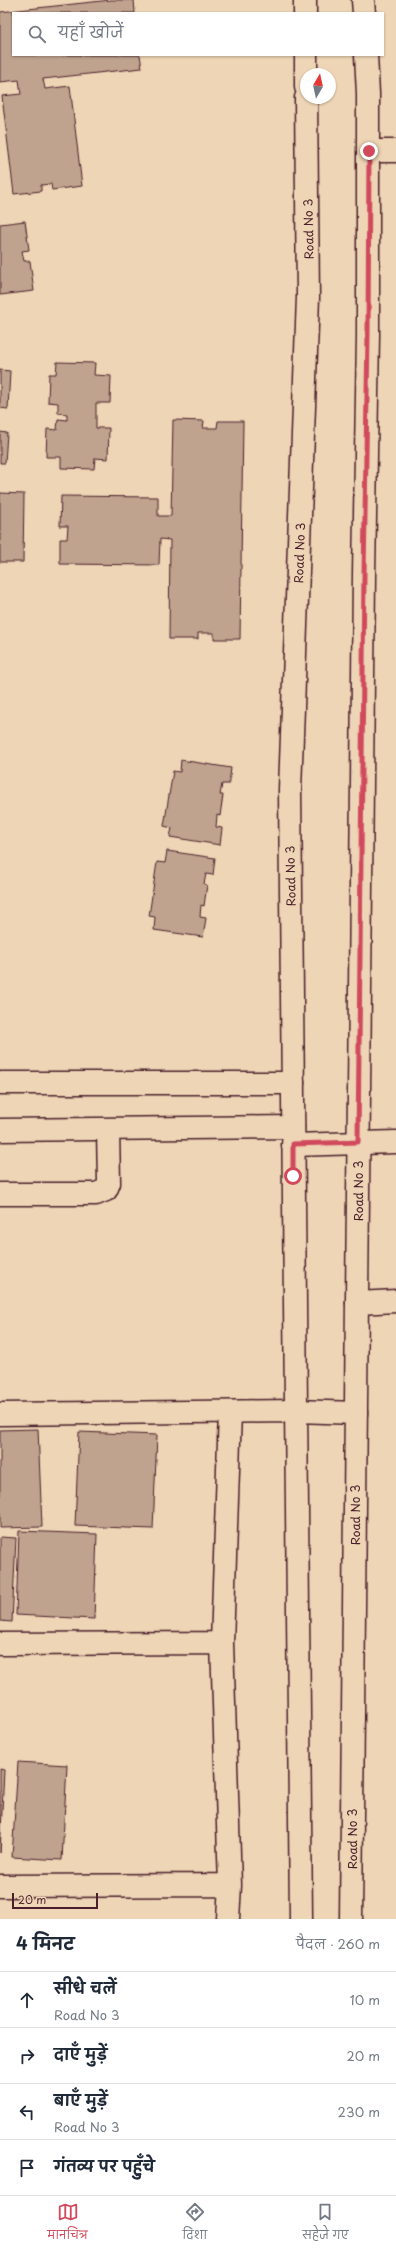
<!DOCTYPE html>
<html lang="hi">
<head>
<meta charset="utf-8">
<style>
  body { margin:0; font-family:"Playpen Sans","Playpen Sans Deva",sans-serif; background:#f2f2f3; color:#1f2937 }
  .compass { position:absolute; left:300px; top:68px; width:36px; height:36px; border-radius:50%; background:#fff; box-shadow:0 1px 3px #0004; rotate:9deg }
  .scale { position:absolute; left:12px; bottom:10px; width:86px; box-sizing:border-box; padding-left:4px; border:2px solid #4a1f2b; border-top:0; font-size:11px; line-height:14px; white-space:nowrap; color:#4a1f2b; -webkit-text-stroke:3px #edd5b5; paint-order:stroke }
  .stop { position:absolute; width:12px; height:12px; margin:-9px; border:3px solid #d1495b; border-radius:50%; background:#fff }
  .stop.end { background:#d1495b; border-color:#fff; box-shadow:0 1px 4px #0008 }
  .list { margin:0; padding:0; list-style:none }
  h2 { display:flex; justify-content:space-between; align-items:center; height:52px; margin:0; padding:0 16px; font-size:17px }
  h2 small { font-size:13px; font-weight:400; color:#747a83 }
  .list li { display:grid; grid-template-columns:26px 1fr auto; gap:12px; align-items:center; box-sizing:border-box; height:56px; padding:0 16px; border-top:1px solid #e0e1e3 }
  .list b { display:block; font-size:15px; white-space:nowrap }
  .list p { margin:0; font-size:13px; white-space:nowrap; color:#747a83 }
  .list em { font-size:13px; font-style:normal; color:#747a83 }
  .icon { flex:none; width:22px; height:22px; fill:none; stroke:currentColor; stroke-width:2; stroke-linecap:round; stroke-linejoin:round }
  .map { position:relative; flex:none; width:396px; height:1919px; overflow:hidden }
  .search { position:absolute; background:#fff; box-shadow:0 1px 3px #0004; left:12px; right:12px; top:12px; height:44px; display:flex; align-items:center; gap:10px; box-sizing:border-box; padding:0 14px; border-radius:0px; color:#747a83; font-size:15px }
  .sheet { height:276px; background:#fff }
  nav { display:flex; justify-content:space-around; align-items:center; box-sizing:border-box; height:56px; border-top:1px solid #e0e1e3; background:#fff; font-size:11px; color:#747a83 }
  nav a { display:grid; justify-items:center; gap:2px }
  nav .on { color:#d1495b }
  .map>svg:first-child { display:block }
</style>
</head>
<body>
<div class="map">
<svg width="396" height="1919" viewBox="0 0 396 1919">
  <rect width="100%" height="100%" fill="#edd5b5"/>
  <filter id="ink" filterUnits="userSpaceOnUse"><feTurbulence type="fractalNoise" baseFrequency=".025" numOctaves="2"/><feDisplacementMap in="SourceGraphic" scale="8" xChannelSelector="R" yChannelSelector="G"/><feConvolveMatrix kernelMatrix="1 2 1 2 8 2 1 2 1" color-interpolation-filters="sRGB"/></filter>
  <g filter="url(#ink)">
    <path fill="#bfa38e" stroke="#4a1f2b" d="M111,0H134L135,13H13V55H140L142,68L43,79L45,89L70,86L82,186L52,190L51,184L41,185V191L14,194L2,96L21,94L19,80L0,82V12Z
      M25,221L29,250L22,251L24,261H30L34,291L0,295V224Z
      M57,362L95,363L94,375L111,376L110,403H96V428H109L108,459L95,458L94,469L61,468V457H46L47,429L57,430L58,419L67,420V414L58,413V403L48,402L49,374H56Z
      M0,370L10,371L8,409L0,408Z
      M173,420L204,421L203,428H217L218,421H243L240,639H214V633H198V639H169L170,540L160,539L159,565L60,564V539H67L68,526H60L61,496L158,497V516H171Z
      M0,432L7,433L5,463H0Z
      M0,493L24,494L23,562H0Z
      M181,760L231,768L229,784H222L220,795H223L220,816L217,815L216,827L222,828L220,845L170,837L172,828L164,826L173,771L180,772Z
      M167,851L215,858L213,875L206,874L204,884L207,885L204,906L201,905L200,917L206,918L203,937L154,930L155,917L149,916L157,862L165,863Z
      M38,1429L42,1527L0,1528V1430Z
      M79,1432L157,1435L153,1529L75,1526Z
      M19,1531L97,1534L94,1619L16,1615Z
      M0,1537L16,1538L12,1622L0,1621Z
      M18,1762L67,1765L62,1860L12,1857Z
      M0,1769L4,1770L0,1853Z"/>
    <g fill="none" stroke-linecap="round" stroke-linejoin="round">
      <defs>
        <path id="street" d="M369,151H396
          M0,1083H293
          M0,1130L293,1127
          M293,1145L396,1142
          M0,1194H96L106,1190L109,1183L108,1129
          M357,1303L396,1301
          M0,1414L296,1411L356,1413
          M0,1644L222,1643
          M0,1886L230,1885
          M228,1919L230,1885L222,1643L230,1412"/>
        <path id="secondary" d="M305,0V13
          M363,0L364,13
          M306,55V87
          M301,1919L290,790L308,297L306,98
          M351,1919L364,575L368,335V94L366,55"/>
      </defs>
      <use href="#street" stroke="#4a1f2b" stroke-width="25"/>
      <use href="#secondary" stroke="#4a1f2b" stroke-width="25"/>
      <use href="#street" stroke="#edd5b5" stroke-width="22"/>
      <use href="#secondary" stroke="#edd5b5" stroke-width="22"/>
    </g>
  </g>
  <g fill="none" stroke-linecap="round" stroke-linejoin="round" filter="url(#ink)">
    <path stroke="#d1495b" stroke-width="5" d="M293,1176V1144L358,1142L364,575L368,335L369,151"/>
  </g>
  <g text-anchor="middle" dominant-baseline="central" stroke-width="3" stroke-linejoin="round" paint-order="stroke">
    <g font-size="12" fill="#4a1f2b" stroke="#edd5b5">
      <text transform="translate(308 229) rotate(-91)">Road No 3</text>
      <text transform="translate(299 553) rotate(-88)">Road No 3</text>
      <text transform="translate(290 876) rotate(-91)">Road No 3</text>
      <text transform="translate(358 1191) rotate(-90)">Road No 3</text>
      <text transform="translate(355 1515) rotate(-90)">Road No 3</text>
      <text transform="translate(352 1839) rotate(-90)">Road No 3</text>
    </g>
  </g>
</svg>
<svg class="compass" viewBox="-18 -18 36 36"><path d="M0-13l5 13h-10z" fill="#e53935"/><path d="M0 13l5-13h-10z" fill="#747a83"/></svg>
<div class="scale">20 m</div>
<div class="stop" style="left:293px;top:1176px"></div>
<div class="stop end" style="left:369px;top:151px"></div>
<div class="search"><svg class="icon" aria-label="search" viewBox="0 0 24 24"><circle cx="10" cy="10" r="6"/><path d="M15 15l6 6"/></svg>यहाँ खोजें</div>
</div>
<section class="sheet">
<h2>4 मिनट<small>पैदल · 260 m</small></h2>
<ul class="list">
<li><svg class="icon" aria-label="ahead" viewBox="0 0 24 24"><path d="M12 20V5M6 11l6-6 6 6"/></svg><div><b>सीधे चलें</b><p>Road No 3</p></div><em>10 m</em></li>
<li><svg class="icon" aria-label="right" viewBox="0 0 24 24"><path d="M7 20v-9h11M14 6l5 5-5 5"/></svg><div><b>दाएँ मुड़ें</b></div><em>20 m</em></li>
<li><svg class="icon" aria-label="left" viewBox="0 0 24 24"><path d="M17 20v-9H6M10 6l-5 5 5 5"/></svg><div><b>बाएँ मुड़ें</b><p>Road No 3</p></div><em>230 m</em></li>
<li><svg class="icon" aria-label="arrive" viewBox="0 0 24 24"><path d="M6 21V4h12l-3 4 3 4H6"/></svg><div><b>गंतव्य पर पहुँचे</b></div></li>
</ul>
</section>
<nav>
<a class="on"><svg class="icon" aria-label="map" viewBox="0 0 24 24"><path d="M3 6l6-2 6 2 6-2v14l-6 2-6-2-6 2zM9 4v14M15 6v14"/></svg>मानचित्र</a>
<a><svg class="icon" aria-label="directions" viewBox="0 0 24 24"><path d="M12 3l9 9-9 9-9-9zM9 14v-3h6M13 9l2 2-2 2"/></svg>दिशा</a>
<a><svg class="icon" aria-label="saved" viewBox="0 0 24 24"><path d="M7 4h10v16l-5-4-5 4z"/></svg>सहेजे गए</a>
</nav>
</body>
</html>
